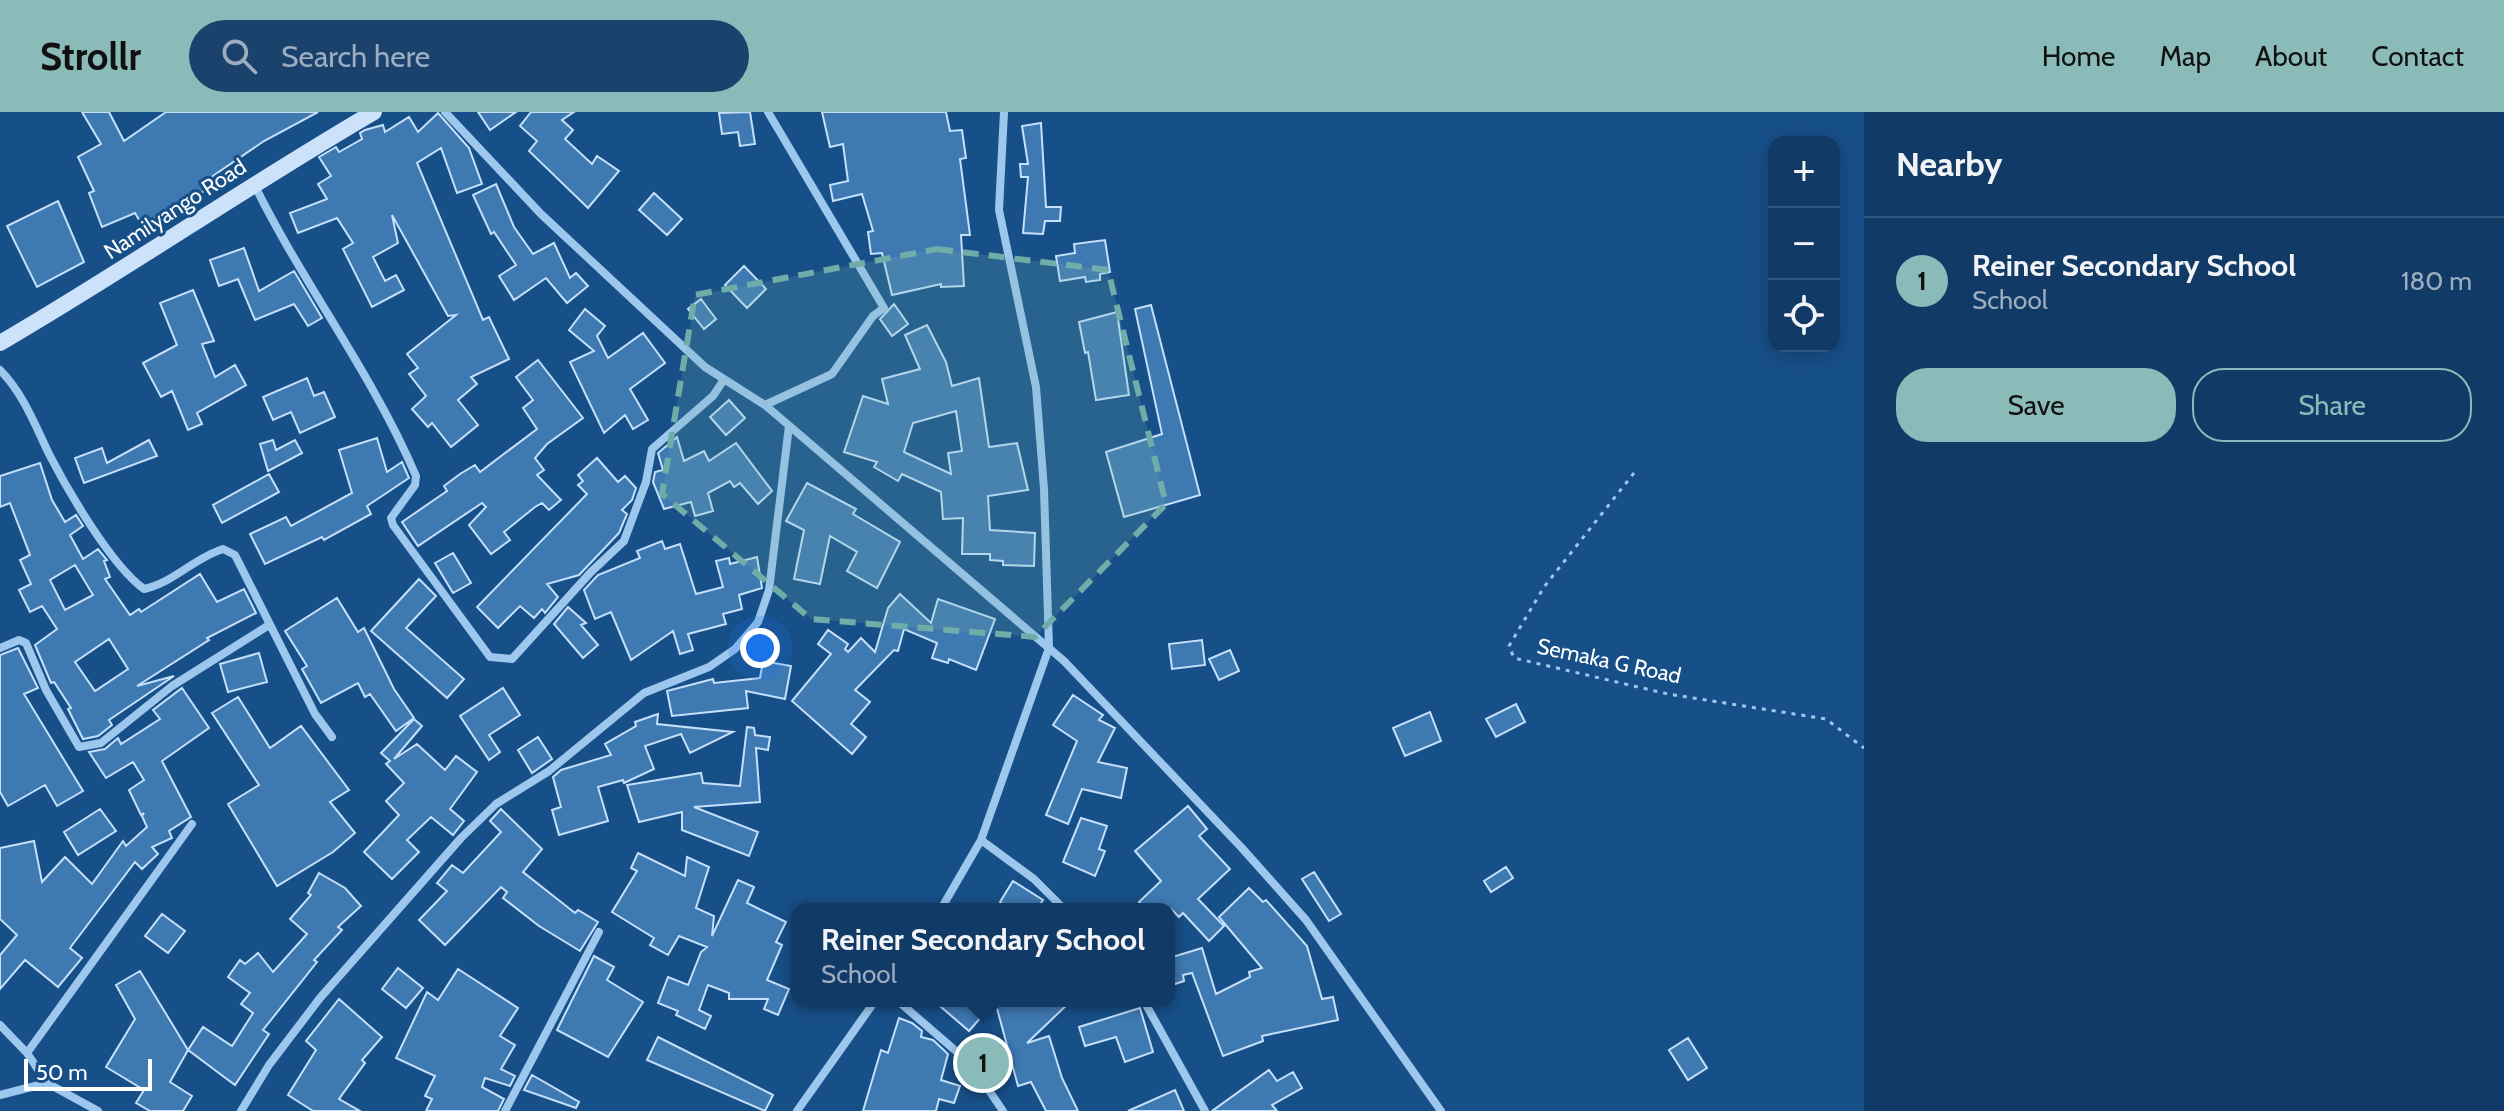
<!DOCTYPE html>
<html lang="en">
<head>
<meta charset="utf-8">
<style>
  body { margin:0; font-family:Cabin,sans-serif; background:#1a426c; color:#f1f3f6 }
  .controls { position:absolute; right:24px; top:24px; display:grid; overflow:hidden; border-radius:16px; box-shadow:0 4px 20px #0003 }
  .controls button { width:72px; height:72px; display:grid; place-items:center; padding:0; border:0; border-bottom:2px solid #30557a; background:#113b66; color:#f1f3f6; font:40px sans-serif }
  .scale { position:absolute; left:24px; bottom:20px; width:128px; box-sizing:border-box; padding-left:8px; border:4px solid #fff; border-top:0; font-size:22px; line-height:28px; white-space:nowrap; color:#fff; -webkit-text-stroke:6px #174f88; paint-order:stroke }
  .you { position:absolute; left:760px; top:536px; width:28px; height:28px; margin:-20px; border:6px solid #fff; border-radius:50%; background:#1a73e8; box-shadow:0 0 0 12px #1a73e833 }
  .badge { display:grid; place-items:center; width:52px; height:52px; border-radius:50%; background:#8bbbb9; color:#111; font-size:26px; font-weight:700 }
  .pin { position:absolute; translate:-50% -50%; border:4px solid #fff; box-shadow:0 2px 8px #0006 }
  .popup { position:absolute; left:791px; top:791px; width:384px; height:104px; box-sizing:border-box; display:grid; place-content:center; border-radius:16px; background:#113b66; filter:drop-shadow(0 2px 6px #0005); font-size:26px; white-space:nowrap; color:#9cadbf }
  .popup b { font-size:30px; color:#f1f3f6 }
  .popup::after { content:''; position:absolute; left:50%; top:100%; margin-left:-16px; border:16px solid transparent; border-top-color:#113b66 }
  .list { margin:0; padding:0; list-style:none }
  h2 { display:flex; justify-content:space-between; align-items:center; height:104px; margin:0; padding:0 32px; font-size:34px }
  h2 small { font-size:26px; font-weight:400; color:#9cadbf }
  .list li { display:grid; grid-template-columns:52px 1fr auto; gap:24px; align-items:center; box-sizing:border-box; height:128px; padding:0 32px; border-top:2px solid #30557a }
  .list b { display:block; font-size:30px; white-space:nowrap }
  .list p { margin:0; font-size:26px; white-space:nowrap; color:#9cadbf }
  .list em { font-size:26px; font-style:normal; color:#9cadbf }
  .actions { display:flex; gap:16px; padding:24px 32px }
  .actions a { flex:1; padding:18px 0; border:2px solid #8bbbb9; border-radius:32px; text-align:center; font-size:28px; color:#8bbbb9 }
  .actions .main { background:#8bbbb9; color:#111 }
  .icon { flex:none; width:44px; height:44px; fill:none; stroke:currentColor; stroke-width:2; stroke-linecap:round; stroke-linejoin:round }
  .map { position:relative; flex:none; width:1864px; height:999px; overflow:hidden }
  header { display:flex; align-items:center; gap:48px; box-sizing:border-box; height:112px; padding:0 40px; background:#8bbbb9; color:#111 }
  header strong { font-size:38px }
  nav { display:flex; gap:44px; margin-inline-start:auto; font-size:28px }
  .search { width:560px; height:72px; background:#1a426c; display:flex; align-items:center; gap:20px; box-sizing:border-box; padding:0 28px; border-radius:44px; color:#9cadbf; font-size:30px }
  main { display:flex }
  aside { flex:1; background:#113b66 }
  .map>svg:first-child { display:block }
</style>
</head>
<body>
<header>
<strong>Strollr</strong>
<div class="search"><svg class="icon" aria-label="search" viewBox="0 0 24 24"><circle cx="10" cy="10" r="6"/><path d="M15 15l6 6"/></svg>Search here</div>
<nav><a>Home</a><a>Map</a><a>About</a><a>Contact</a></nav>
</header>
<main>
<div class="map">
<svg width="1864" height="999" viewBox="0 0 1864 999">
  <rect width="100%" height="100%" fill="#174f88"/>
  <path fill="#3f79b2" stroke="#c4e0fa" stroke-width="2" fill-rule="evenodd" d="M82,0H109L124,29L166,0H318L264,29L207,68L211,75L187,89L142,113L135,101L102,115L89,81L94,79L78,45L101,32Z
    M478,0H516L490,18Z
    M531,0H574L562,8L573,18L565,27L592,52L597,44L619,59L588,96L529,39L537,29L520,14Z
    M750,0L755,32L740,34L738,20L722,22L719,1Z
    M822,0H946L950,19L962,18L966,46L960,47L970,123H961L964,174L941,175V172L892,183L882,141L871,142L868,120L873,119L862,82L833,89L830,73L848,69L843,32L830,35Z
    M438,1L469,36L482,72L457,81L441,36L417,51L483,208L489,205L509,247L471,265L477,272L458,288L478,313L451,335L432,311L428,315L412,297L426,284L409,262L418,256L407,242L456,203L448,204L392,103L398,131L373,145L385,169L396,163L404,178L372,195L343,137L353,131L337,106L298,121L290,101L327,87L318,72L331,64L319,45L336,35L339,40L362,27L360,21L365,18L383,13L385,20L409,5L418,20Z
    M1041,11L1046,95H1061L1060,109H1045L1043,122L1023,121L1028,65H1021L1020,52H1028L1022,14Z
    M496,72L514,115L533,142L554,131L570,166L576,161L588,174L567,191L546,166L514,188L499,164L516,153L494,120L491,122L473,83Z
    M654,81L682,107L667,123L639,98Z
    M58,89L84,150L37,175L7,114Z
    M1105,128L1110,160L1100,162V168L1086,170L1085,165L1060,169L1056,144L1075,141L1074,132Z
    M244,136L259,179L294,159L322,206L308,214L294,192L255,208L238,167L219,174L210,148Z
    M744,154L766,177L747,196L725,173Z
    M193,178L214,229L202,232L215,265L235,253L246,273L197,301L202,312L188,318L172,279L161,285L143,251L177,233L160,191Z
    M701,187L716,207L704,217L688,197Z
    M894,192L908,212L892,224L880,207Z
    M1151,193L1200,383L1124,405L1106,340L1162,322L1135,197Z
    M585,197L605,214L597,224L608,246L643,221L665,251L630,277L648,308L633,317L625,303L604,321L570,250L594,239L569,218Z
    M1117,200L1129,283L1096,288L1088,240L1085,241L1079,210Z
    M927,213L946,250L952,274L979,266L989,335L1017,331L1028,378L988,384L990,418L1035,421L1034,454L1003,453V449L990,448V442H962L963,406L943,407L941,380L902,362L898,369L874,355L877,350L844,340L863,284L888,292L882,267L920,257L905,223ZM956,299L962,339L948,341L951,362L904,340L913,311Z
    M538,248L583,306L547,332L535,346L544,358L537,363L561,388L549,398L542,391L535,395L504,420L510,428L491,442L469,413L486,395L482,391L418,434L402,410L447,379L444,374L460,362L475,353L480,360L537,317L523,296L533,288L516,265Z
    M307,266L314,284L324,280L335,305L300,321L291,300L273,308L263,285Z
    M729,288L745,306L726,323L710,305Z
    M677,325L684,349L704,339L709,349L736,331L772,379L758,392L740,371L734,375L730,369L708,381L713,399L695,404L691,390L664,397L653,370L655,360L663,358L658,341Z
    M377,326L387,360L402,350L409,366L367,394L371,402L324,428L322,425L265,452L250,422L286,405L291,414L352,381L339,338Z
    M149,328L157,344L84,371L75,346L102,336L107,351Z
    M273,328L276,338L295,328L302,341L268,359L260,332Z
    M597,346L618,370L625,364L636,376L632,388L622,398L627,402L619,421L579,463L547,472L558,485L545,501L542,497L534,506L520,494L498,516L477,495L587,382L578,373L583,369L578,363Z
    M40,351L52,388L65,410L76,403L83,414L70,423L83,447L98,437L107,448L104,449L110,465L105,467L130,503L139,497L141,500L200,462L217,490L244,477L256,501L207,526L209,528L137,574L174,564L109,608L112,613L98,624L83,627L68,597L71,596L54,570L51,571L35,533L57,517L42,494L30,500L19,478L31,472L20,448L30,443L10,391L0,395V364ZM75,453L93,483L65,498L50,468ZM109,527L128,557L95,579L75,550Z
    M269,362L279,380L222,411L213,393Z
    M807,371L856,397L853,402L900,430L877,476L847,459L857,440L830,424L820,472L794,467L804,418L786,409Z
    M662,429L665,437L680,432L696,482L723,475L716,449L729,446L730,452L757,445L762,476L739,483L742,497L723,502L726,512L688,522L693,538L680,542L673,519L631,548L611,500L595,507L584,478L598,463L640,446L637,439Z
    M453,441L471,471L453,481L435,451Z
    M419,467L436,484L406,516L464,567L447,586L371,519Z
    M900,482L931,511L938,487L995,507L976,558L949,547L948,551L932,546L937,531L904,517L898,539L894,538L855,578L870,590L851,612L866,625L852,642L792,589L831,542L818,532L828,518L848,532L845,537L848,540L861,526L875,540L888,496Z
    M337,486L358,520L364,516L394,577L414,606L396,619L370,582L365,585L358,571L321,591L302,557L307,554L285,519Z
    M568,495L586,511L581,513L598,533L583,546L554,512Z
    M1202,528L1205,553L1172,557L1169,532Z
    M18,536L38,576L24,582L83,679L57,694L45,673L8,694L0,680V543Z
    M1230,538L1239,559L1219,568L1209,547Z
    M259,541L267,570L228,580L220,552Z
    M763,549L791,554L785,587L746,579L748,596L672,604L667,579L713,567L714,571L760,566Z
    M182,576L209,616L162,649L191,705L169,719L172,726L152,735L158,742L142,757L135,750L70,836L82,846L58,875L25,848L0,877V843L17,823L0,807V736L34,729L42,770L65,745L92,772L123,729L126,734L147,715L142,704L144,701L141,703L129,678L144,668L133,650L106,666L89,640L105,637L118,626L121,632L160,607L153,598Z
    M503,576L520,603L489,623L500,640L489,648L460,604Z
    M1073,583L1103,603L1099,608L1115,616L1098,650L1127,656L1121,686L1082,677L1068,712L1046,703L1077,629L1053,613Z
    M238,585L270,636L301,614L349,678L330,690L355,721L333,740L277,774L228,692L259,673L212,601Z
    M1516,592L1525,610L1496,625L1486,607Z
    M1430,600L1441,629L1405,644L1393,616Z
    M658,602L657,612L733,620L690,641L681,622L645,634L654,657L624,671L623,668L598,675L608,709L559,723L552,698L561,695L553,665L561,658L611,643L605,632L636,614L635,610Z
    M414,607L422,614L394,647L417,632L445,658L456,644L477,660L450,697L464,709L453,723L431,705L407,728L419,740L392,767L364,740L399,703L386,689L404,671L386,652L390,649L381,641Z
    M747,615L754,616L755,623L770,625L768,638L756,636L760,690L694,695L758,720L749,744L682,718V700L639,710L627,673L701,661L703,671L740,674Z
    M538,625L552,647L532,661L518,638Z
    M1188,694L1207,717L1199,724L1230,757L1198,787L1224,814L1209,829L1183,801L1179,805L1171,797H1145L1139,790L1161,769L1135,739Z
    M100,697L116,719L78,743L64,720Z
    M501,697L542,737L523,760L575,801L578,798L598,810L580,839L539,814L503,786L507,780L501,775L445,833L419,808L447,779L437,771L452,753L463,761L501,720L490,709Z
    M1081,706L1107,714L1099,737L1105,739L1095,764L1063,750Z
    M638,741L685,764L687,745L709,755L696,796L714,804L712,824L738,768L754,775L747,791L786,810L776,830L782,833L767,868L789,877L778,903L764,897L768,887H729V881L708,873L699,898L711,904L705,917L676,903L678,899L658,891L668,865L688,873L701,840L707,835L679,824L668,843L650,833L654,826L612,800L637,759L631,756Z
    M1506,755L1513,766L1491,780L1484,769Z
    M1314,760L1341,802L1329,809L1302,767Z
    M319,761L345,776L361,794L338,815L342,818L314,848L317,850L263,918L269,922L235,973L188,938L170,970L192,984L183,999H150L136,991L144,978L106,955L135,907L116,873L140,859L188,938L203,915L232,934L253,901L241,892L250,881L228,865L240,848L245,852L258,841L273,860L307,822L290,807L311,783L308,781Z
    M1013,769L1043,788L1037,797H1011L1000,790Z
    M1249,776L1263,790L1266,788L1307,834L1322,887L1333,885L1338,908L1262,924L1263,929L1223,944L1192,861L1183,863L1184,869L1169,874V846L1202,836L1216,882L1250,865L1249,860L1262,856L1219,805Z
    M162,802L185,819L168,841L145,824Z
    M594,844L614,855L607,868L643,890L608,945L557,918Z
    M398,856L423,876L406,896L382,877Z
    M458,857L518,896L500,924L515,933L501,957L515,964L510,974L485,966L482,975L504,987L498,999H426L432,987L425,984L435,964L396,946L427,880L438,888Z
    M339,887L382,925L362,948L365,951L339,987L360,999H313L288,983L316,938L306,929Z
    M934,889H1071L1027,931L1049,924L1062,966L1078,999H1046L1031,970L1018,974L995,889L969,919Z
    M1140,896L1153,940L1125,950L1116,925L1085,934L1079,915Z
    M899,906L912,911L922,919L921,925L933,928L948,942L941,968L960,974L954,991L939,987L936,999H863L881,938L888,941Z
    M658,925L773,983L765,999L647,948Z
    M1688,926L1707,956L1688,968L1669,938Z
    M1269,958L1277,969L1293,960L1302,976L1272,993L1277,999H1212Z
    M532,963L579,990L576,996L524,978Z
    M1175,978L1184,999H1128Z"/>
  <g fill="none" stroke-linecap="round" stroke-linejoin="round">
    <path stroke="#9ec7ee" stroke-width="3" stroke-dasharray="4 6" stroke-linecap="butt" d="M1634,361L1544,475L1509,534L1514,546L1668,582L1826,607L1864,636"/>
    <path stroke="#9ec7ee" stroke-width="8" d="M445,0L541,102L705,255L765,293L1064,549L1241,735L1306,808L1441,999
      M254,72C303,172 372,261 416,364L415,373L391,406L393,413L490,545L512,547L591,460L624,429L646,370L652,337L713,284L723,269
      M0,258C23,281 35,313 49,342C68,379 111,453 144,477C173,471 194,446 223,437L235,443L315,602L332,625
      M765,293L832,262L873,204L884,196L768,0
      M0,536L19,528L26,531L46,578L79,635L101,631L172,574L269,513
      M981,728L1034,767L1064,797
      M941,797L981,728L1049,536L1044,377L1036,275L999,98L1004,0
      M898,889L971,952L1003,999
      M1144,889L1205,999
      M0,913L27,941L47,971
      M27,941L192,712
      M0,983L47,971L98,999
      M241,999L269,953L320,886L461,726L496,692L549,659L644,581L709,555L735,537L758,510L769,478L789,314
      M505,999L599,820
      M797,999L875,889"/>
    <path stroke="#cbe2fa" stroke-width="16" d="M0,231C127,157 247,74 374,0"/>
  </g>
  <path fill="#6fada8" fill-opacity="0.2" stroke="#6fada8" stroke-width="6" stroke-dasharray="16 10" stroke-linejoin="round" d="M937,137L1108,158L1166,392L1035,525L811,507L662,382L695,183Z"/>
  <g text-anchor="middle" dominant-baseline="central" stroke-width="6" stroke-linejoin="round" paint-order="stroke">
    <g font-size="22" fill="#fff" stroke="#174f88">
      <text transform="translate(175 97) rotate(-33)">Namilyango Road</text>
      <text transform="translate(1609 549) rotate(12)">Semaka G Road</text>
    </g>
  </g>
</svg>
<div class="controls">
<button>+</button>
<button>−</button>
<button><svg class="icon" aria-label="locate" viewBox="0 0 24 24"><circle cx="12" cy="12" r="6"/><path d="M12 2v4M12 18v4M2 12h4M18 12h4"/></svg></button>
</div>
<div class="scale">50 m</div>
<div class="you"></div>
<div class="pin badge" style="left:983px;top:951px">1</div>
<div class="popup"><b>Reiner Secondary School</b>School</div>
</div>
<aside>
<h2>Nearby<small></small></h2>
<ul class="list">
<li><span class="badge">1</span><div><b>Reiner Secondary School</b><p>School</p></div><em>180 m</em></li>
</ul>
<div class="actions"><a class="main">Save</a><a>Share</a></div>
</aside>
</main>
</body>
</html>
